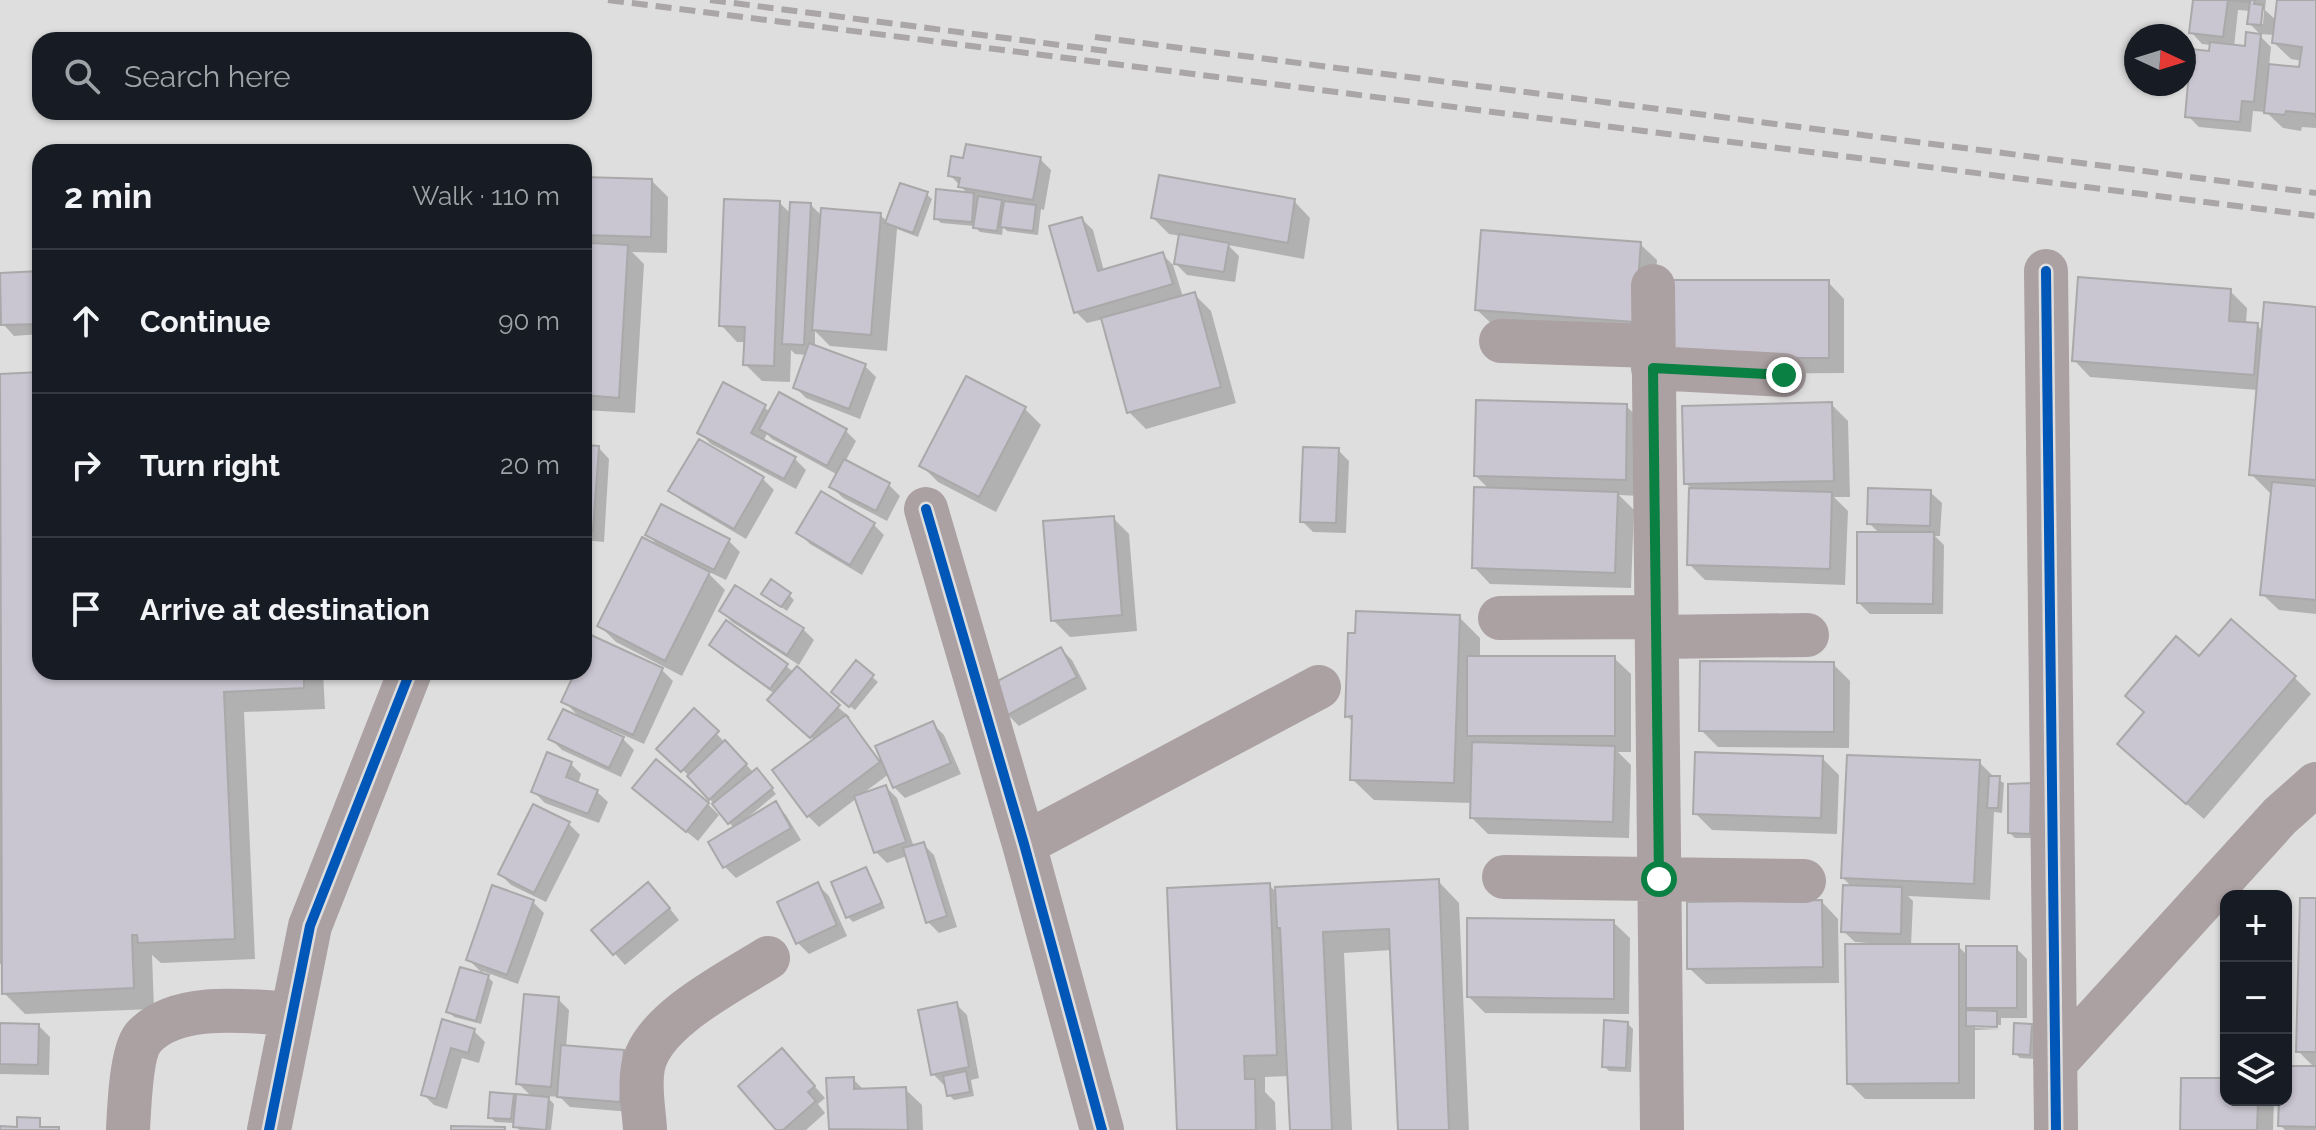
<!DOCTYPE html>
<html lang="en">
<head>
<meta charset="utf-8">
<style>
  body { margin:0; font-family:Raleway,sans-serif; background:#20242c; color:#f1f3f6 }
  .controls { position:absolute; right:24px; bottom:24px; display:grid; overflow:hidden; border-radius:16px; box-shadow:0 2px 6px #0004 }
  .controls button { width:72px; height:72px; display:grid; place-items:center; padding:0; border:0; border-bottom:2px solid #363941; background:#171b24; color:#f1f3f6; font:40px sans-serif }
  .compass { position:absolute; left:2124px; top:24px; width:72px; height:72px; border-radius:50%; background:#171b24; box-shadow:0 2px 6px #0004; rotate:94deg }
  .stop { position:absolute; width:24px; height:24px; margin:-18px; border:6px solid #0b8043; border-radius:50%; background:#fff }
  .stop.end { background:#0b8043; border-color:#fff; box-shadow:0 2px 8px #0008 }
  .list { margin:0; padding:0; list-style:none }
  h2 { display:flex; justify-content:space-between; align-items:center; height:104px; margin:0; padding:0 32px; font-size:34px }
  h2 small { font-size:26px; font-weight:400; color:#9ea1a6 }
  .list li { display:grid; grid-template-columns:52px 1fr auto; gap:24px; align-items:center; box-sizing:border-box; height:144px; padding:0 32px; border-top:2px solid #363941 }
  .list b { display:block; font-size:30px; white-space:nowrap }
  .list em { font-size:26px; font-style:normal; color:#9ea1a6 }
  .icon { flex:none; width:44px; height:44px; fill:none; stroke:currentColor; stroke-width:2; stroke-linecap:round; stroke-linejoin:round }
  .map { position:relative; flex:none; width:2316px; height:1130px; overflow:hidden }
  .search { position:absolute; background:#171b24; box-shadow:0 2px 6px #0004; left:32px; top:32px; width:560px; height:88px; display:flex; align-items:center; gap:20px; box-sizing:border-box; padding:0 28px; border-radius:24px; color:#9ea1a6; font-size:30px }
  .panel { position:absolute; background:#171b24; box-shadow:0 2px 6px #0004; left:32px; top:144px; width:560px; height:536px; border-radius:24px }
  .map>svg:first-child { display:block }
</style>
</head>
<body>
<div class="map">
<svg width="2316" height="1130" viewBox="0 0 2316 1130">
  <rect width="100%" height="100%" fill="#dededf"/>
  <path fill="#0003" fill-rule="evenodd" d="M2195,0H2266L2265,10L2277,21L2279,0H2316V128L2302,127L2301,131L2283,128L2266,112L2253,111L2251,132L2199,127L2188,116L2211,53L2212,45L2202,44L2191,32ZM2261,8L2264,11L2263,24H2259ZM2238,10L2251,11L2249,23L2260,34L2275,35L2274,43L2291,59L2302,61L2301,69L2269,66L2271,47L2260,36L2246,48L2234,47Z
    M1040,159L1051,170L1044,210L1041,209L1038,235L1007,231L1003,227L1002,235L980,232L974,226L941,223L936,218L968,194L950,175Z
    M584,179L652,181L668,197L667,253L632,252L644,264L635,413L584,410V358L592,251H584Z
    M926,194L932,199L918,237L897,229L887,351L830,346L815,331V347L865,366L876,377L860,419L806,398L795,387L807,355L795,354L791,350L790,382L762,381L745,364L746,342H737L721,325L780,203L791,214L810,204L823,217L880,215L888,222Z
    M1294,201L1310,218L1304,259L1228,245L1239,256L1235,282L1187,275L1176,264L1181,236L1169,234L1153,218Z
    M1082,219L1093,230L1104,271L1162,254L1173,265L1183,297L1194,294L1211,311L1236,403L1146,429L1129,412L1103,319L1087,323L1076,312Z
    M1640,244L1657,260L1651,337L1494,326L1477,310Z
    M40,273V334L14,336L3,324Z
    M1828,282L1844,299V373L1690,374Z
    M2230,291L2247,308L2246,324L2257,325L2263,331L2316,309V614L2279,610L2262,594L2272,495L2251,474L2258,390L2090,377L2074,360Z
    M40,374V672H323L325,709L244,712L255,959L161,963L152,955L154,1009L25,1014L4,993L3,964H0V376Z
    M1831,404L1848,421L1850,497H1834L1848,511L1845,585L1705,580L1689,564L1691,488L1686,484Z
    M1626,406L1643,422L1641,496L1619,495L1634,510L1631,588L1490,584L1474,567L1490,490L1476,476Z
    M764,407L770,412L845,430L856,441L845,462L889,485L900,496L887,521L843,498L832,487L838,475L772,439L767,434L763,442L795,459L806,470L796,489L711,444L700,433Z
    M1024,408L1041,425L996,512L938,482L922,466Z
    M584,447H598L609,459L604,542L584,540Z
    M1338,450L1349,461L1346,533L1313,532L1302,521Z
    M763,479L774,490L746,539L682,501L671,490Z
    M1930,492L1942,503L1940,536H1935L1944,545L1943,614H1870L1859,603L1880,534L1869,523Z
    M1113,518L1129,534L1137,631L1070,637L1053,620Z
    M873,524L884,535L862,575L810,544L799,533Z
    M648,535L729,541L740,552L726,580L705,570L725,590L682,676L616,642L600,626L661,549Z
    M789,595L794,600L787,611L768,598Z
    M721,611L803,629L814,640L799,665L732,622Z
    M1459,617L1480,638V658H1614L1631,674V752H1618L1631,765L1629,838L1488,834L1472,818V803L1374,800L1352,779L1354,723L1347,716Z
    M711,645L786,666L850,717L848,719L883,764L933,724L944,735L961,774L905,798L894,787L889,774L862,794L886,787L897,798L914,847L923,844L934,855L957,927L939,933L928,922L907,856L887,863L876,852L857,798L819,827L808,816L815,741L781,711L775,694L722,656Z
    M1061,649L1072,660L1087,689L1019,726L1008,715Z
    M584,656L662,670L673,681L644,744L612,730L610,733L623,739L634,750L621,777L562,750L551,739L581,719L564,701L577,672H584Z
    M2200,659L2295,678L2311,694L2204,819L2136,760Z
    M856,663L878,682L855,710L838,697Z
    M1833,664L1850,681L1849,748L1718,747L1701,730Z
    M694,710L754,773L762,776L776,794L747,818L749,820L775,804L786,815L801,840L736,878L725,867L710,842L734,828L694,780L659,749Z
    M1822,758L1839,775L1837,834L1712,830L1695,813Z
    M1979,762L1995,778L2004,783L2002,813L1994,812L1990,900L1908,896L1913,901L1911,946H1958L1968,956L2016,948L2027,959V1018H2001V1025L1975,1024V1028L2001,1029L1975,1030V1099H1865L1849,1083L1868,943L1855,942L1843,931L1853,888L1843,878Z
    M570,763L581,774L578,784L596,791L608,802L599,823L545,803L534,792Z
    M2030,785L2034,838H2015L2010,833Z
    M646,799L708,804L719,815L698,841Z
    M569,824L580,835L546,902L511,885L500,874Z
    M865,870L870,875L885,908L853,922L848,917Z
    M1438,881L1459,903L1469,1130H1400L1392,950L1344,953L1352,1130H1292L1289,1076L1265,1077V1092L1275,1102L1276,1130H1179L1269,885L1278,894Z
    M818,885L829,896L847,936L809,954L798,943Z
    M659,895L679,920L625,965L594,930Z
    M2316,900V1130H2285L2280,1125L2281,1100H2286V1068H2315L2298,1051Z
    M533,902L544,913L518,984L482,971L493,982L481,1024L454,1017L449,1012L485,976L468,959Z
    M1822,902L1838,919L1839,983L1706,984L1689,968Z
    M1613,922L1630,938L1629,1014L1485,1013L1469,997Z
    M558,999L569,1010L566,1048L623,1052L635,1063L631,1112L570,1107L560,1097L546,1096L554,1104L551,1130H519L515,1123L495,1122L490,1117L513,1096L517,1100L532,1097L518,1083Z
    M956,1004L967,1015L979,1078L971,1080L974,1096L954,1100L949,1095L947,1084L944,1085L933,1074Z
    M444,1022L474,1031L485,1042L479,1063L462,1058L447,1109L434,1105L423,1094Z
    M1628,1024L1633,1029L1631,1072L1609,1071L1604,1066Z
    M0,1025L39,1026L50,1037L49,1075L0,1074Z
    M2031,1026L2036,1031L2034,1059L2020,1058L2015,1053Z
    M793,1062L825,1098L818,1104L825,1113L806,1130H779Z
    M853,1079L864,1090L905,1089L922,1105L923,1130H833L831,1128Z
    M2226,1080V1100H2274L2273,1130H2182Z"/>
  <path fill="#c9c5d1" stroke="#a9a9aa" stroke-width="2" d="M2193,0H2255L2254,4L2263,5L2261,25L2247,24L2250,2L2228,0L2223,37L2189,33Z
    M2277,0H2316V119L2315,114L2286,111L2285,115L2264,113L2269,64L2299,67L2302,47L2272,43Z
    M2246,32L2261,34L2254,102L2242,101L2240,122L2185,117L2191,49L2209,51L2210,42L2245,46Z
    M966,144L1041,157L1033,200L958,187L960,178L948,176L951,156L963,158Z
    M1159,175L1295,199L1288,243L1151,218Z
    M584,177L652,179L651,237L584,235Z
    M900,183L928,192L913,233L885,223Z
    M936,189L974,193L972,222L934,219Z
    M978,196L1002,200L997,231L973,228Z
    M724,199L780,201L774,366L743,365L745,327L719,326Z
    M1004,201L1036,205L1033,231L1000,227Z
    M790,202L811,203L804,345L782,344Z
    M821,208L881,213L871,335L812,330Z
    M1082,217L1098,271L1163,252L1173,284L1074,313L1049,226Z
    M1481,230L1641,242L1635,322L1475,310Z
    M1179,234L1229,243L1224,272L1174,264Z
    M590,243L628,245L619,398L584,395V339Z
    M40,271V324L1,325L0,273Z
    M2078,277L2231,289L2229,321L2258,323L2254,375L2072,361Z
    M1671,280H1829V358H1671Z
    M1195,292L1221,387L1127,413L1101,318Z
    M2264,302L2316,307V480L2249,475Z
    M809,343L866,364L849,409L793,388Z
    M40,372V672H304V688L224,692L235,939L138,943L137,935H132L134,988L2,994L0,374Z
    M966,376L1026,407L979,497L919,466Z
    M723,382L766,405L751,433L796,457L784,479L697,433Z
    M779,392L847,429L827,466L759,429Z
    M1476,400L1627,404L1626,480L1474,476Z
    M1832,402L1834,481L1684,484L1682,406Z
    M699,439L764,477L734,529L668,491Z
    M584,445L599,446L593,531H584Z
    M1303,447L1339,448L1336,523L1300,522Z
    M844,459L890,483L876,511L829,487Z
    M2272,482L2316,486V600L2260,595Z
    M1474,487L1618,492L1615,573L1472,568Z
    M1689,488L1832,492L1830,569L1687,565Z
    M1868,488L1931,490L1930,526L1867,524Z
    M821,491L875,523L850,565L796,533Z
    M661,504L730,539L714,570L645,535Z
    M1114,516L1122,615L1051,621L1043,521Z
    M1857,532H1934L1933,604L1857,603Z
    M642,537L710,572L665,661L597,626Z
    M771,579L791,593L781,607L761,594Z
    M735,585L804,628L787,655L719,611Z
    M1356,611L1460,615L1454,783L1350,780L1352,716L1345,717L1348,633H1355Z
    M2231,619L2296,676L2186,804L2117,744L2144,712L2125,696L2176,636L2199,656Z
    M726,620L788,664L770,689L709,645Z
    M591,635L663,668L633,735L561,702L575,672H584V652Z
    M1061,647L1077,677L1006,716L990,685Z
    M1467,656H1615V736H1467Z
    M856,660L874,675L849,707L831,692Z
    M1700,661L1834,662V732L1699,731Z
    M797,666L840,705L810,738L767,700Z
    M694,708L719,731L681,772L656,749Z
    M563,709L624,737L609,768L548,739Z
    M846,715L880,762L807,817L772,770Z
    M933,721L951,763L893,788L875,746Z
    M725,740L747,764L709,800L687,776Z
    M1472,742L1615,746L1613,822L1470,818Z
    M547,752L572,762L566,777L598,790L588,814L531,792Z
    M1695,752L1823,756L1821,818L1693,814Z
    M1847,755L1980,760L1974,884L1841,878Z
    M656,759L709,803L686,832L632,788Z
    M757,768L773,788L728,824L712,804Z
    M1989,776H2000L1998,808H1987Z
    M2031,783L2030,834L2008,833V784Z
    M886,785L906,842L874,853L854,796Z
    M776,801L791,828L723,868L708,842Z
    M533,804L570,822L534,893L498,874Z
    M924,842L947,916L926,923L903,848Z
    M866,867L882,903L846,918L831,882Z
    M1439,879L1449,1130H1398L1389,929L1323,932L1332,1130H1290L1280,928H1277L1275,887Z
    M648,882L670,908L613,955L591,930Z
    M818,882L837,925L796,944L777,902Z
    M1270,883L1277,1055L1244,1056L1245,1079H1255L1256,1130H1177L1167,888Z
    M492,885L534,900L507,975L466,960Z
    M1843,885L1902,887L1901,934L1841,932Z
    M2300,898H2316V1052H2296Z
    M1822,900L1823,967L1687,969V902Z
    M1467,918L1614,920V999L1467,997Z
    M1845,944H1959V1083L1847,1084Z
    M1966,946H2017V1008H1966Z
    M460,967L489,975L476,1021L446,1012Z
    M524,994L559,997L551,1087L516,1084Z
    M957,1002L969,1067L931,1075L918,1010Z
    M1966,1010L1997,1011V1027L1966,1026Z
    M442,1019L475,1029L468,1053L451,1048L436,1099L421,1095Z
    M1604,1020L1628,1022L1626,1068L1602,1067Z
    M0,1023L39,1024L38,1065L0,1064Z
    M2014,1023L2032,1024L2030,1055L2013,1054Z
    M561,1045L624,1050L620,1102L557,1097Z
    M782,1048L815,1086L808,1092L816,1101L783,1130H776L738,1086Z
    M2286,1066H2316V1127L2278,1126L2279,1100H2286Z
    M966,1071L970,1092L947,1096L943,1076Z
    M854,1077V1089L906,1087L908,1130L829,1129L826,1078Z
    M2181,1078H2226V1100H2258L2257,1130H2180Z
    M490,1092L514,1094L511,1119L488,1118Z
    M516,1094L549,1097L546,1130L513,1127Z
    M17,1117L40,1118V1127H59V1130H0V1126L17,1127Z
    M451,1126L505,1127V1130H451Z"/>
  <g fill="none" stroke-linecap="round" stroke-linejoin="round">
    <path stroke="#aba0a2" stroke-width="44" d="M2046,271L2056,1130
      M1653,286L1662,1130
      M1501,341L1651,346
      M1653,368L1784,375
      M926,509L1024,844L1102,1130
      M1500,618L1656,617
      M1657,637L1807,635
      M1024,844L1319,687
      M1504,877L1804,881
      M2055,1063L2280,816L2316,784
      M128,1130C129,1110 131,1053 143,1038C175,1001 249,1011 292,1014
      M269,1130L310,926L410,672
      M645,1130C644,1109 639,1088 643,1067C651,1021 730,982 768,958"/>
    <path stroke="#aaa6a7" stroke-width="6" stroke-dasharray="16 8" stroke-linecap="butt" d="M608,0L2316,216
      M710,0L1114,52
      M1095,37L2316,193"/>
    <defs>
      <path id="cycleway" d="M2046,271L2056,1130
        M926,509L1024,844L1102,1130
        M269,1130L310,926L410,672"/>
    </defs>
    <use href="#cycleway" stroke="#dededf" stroke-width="15"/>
    <use href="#cycleway" stroke="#0057b8" stroke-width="10"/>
  </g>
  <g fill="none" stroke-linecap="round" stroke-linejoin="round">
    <path stroke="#0b8043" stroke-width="10" d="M1659,879L1653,368L1784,375"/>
  </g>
</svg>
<div class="controls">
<button>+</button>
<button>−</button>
<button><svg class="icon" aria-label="layers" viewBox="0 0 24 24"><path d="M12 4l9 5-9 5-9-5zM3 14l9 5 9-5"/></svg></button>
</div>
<svg class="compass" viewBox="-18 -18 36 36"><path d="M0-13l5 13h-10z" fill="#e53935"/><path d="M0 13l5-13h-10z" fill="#9ea1a6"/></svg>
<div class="stop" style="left:1659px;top:879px"></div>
<div class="stop end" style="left:1784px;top:375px"></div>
<div class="search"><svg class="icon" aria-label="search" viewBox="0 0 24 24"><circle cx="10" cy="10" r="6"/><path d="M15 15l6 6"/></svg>Search here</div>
<section class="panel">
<h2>2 min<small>Walk · 110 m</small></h2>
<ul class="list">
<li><svg class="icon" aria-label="ahead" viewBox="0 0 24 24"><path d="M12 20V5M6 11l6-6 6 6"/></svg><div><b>Continue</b></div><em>90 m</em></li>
<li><svg class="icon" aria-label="right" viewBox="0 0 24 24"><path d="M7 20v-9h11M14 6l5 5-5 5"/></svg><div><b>Turn right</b></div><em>20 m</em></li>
<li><svg class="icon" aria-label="arrive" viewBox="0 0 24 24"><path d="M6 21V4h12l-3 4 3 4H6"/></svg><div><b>Arrive at destination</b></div></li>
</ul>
</section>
</div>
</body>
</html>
